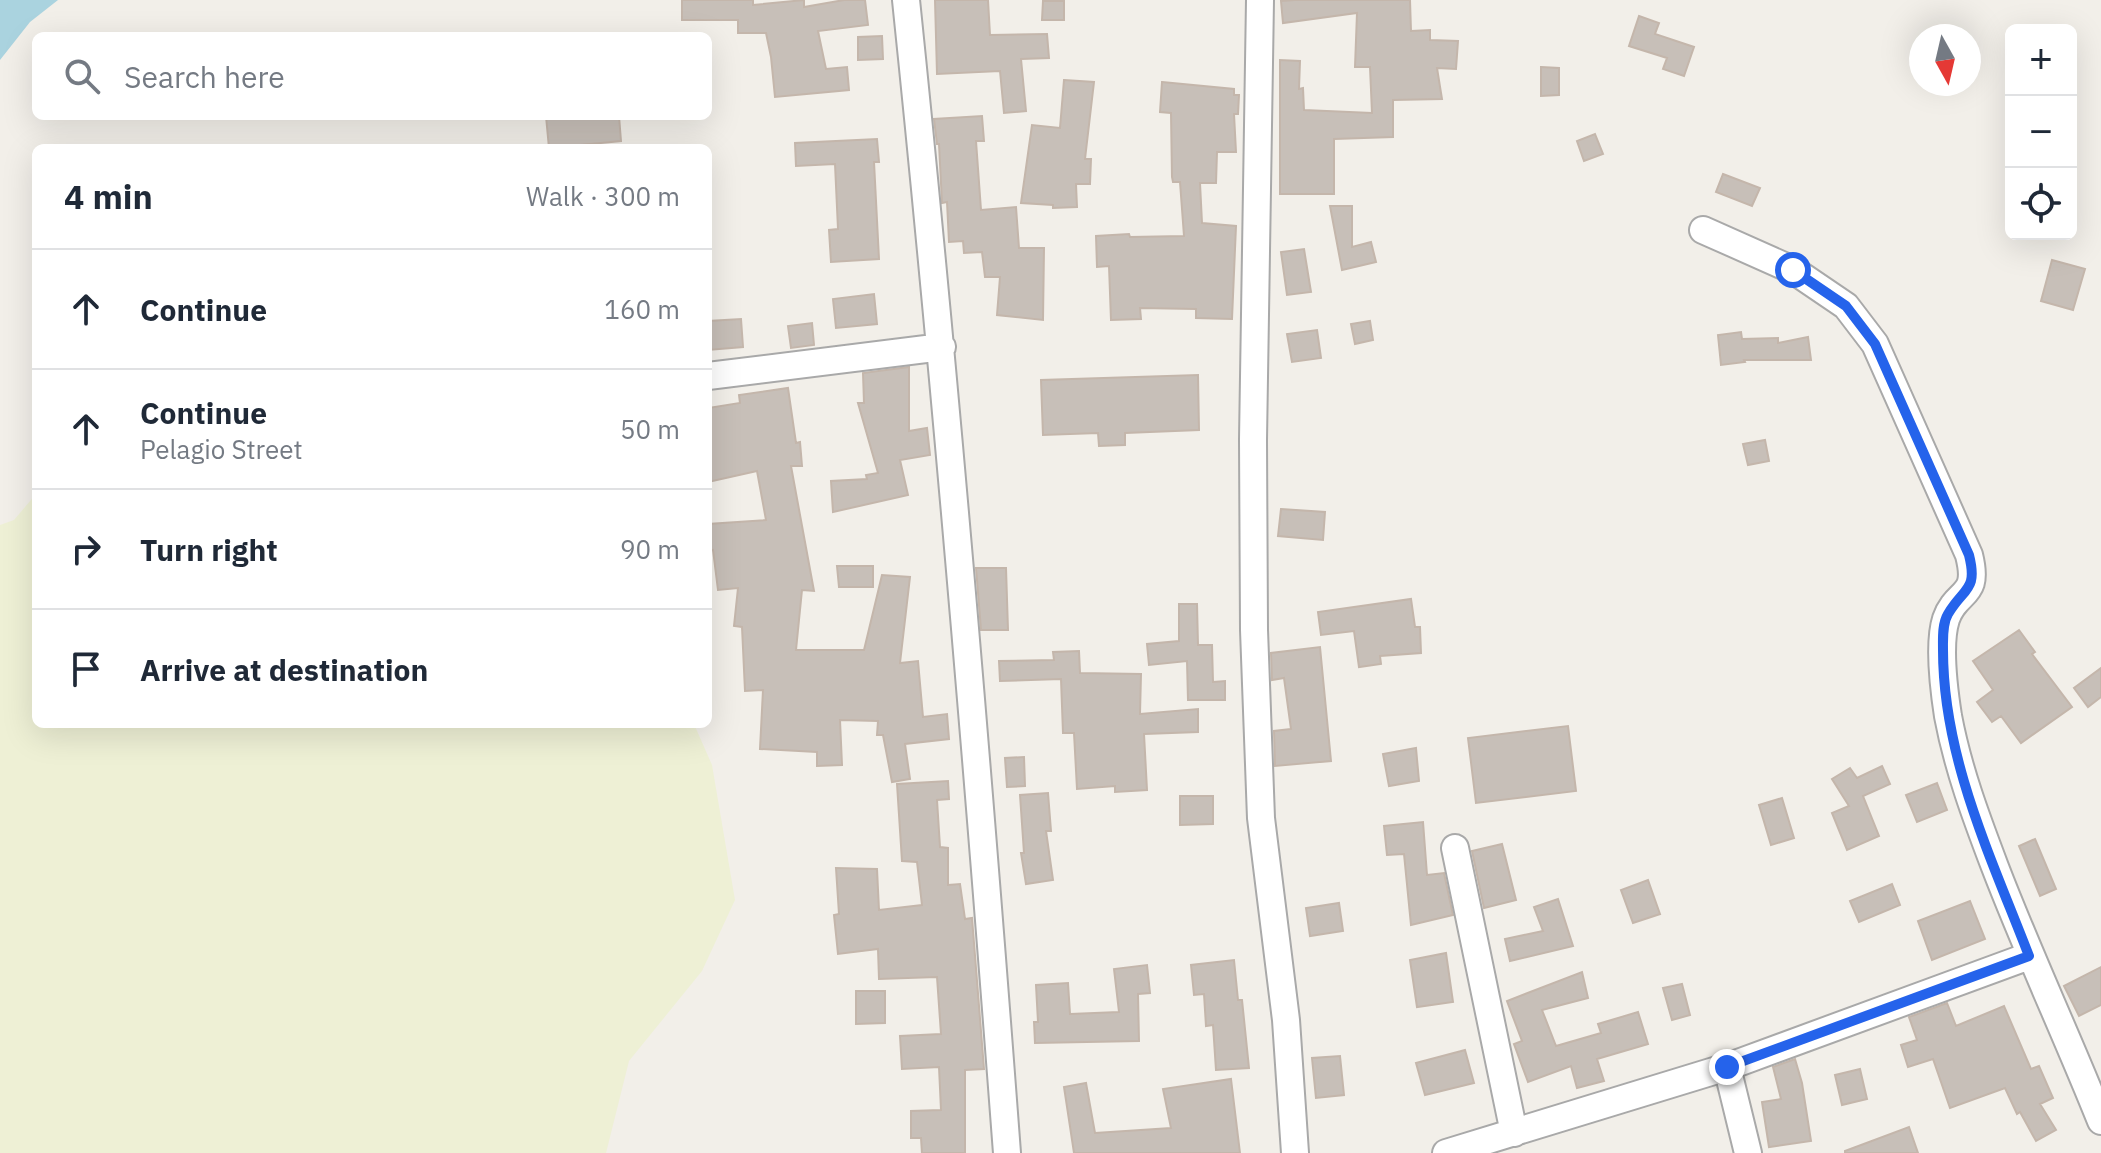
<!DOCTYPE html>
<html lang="en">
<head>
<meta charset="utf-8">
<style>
  body { margin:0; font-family:"IBM Plex Sans",sans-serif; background:#f2f2f3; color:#1f2937 }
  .controls { position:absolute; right:24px; top:24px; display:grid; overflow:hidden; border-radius:12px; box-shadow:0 8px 32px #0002 }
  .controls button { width:72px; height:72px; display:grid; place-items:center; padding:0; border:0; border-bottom:2px solid #e0e1e3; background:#fff; color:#1f2937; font:40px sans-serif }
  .compass { position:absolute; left:1909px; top:24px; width:72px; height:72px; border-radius:50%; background:#fff; box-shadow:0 8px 32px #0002; rotate:172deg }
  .stop { position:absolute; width:24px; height:24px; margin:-18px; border:6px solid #2563eb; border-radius:50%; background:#fff }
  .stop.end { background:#2563eb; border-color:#fff; box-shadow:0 2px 8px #0008 }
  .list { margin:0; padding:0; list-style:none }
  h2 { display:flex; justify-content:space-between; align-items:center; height:104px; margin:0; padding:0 32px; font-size:34px }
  h2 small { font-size:26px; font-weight:400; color:#747a83 }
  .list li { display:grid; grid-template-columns:52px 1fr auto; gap:24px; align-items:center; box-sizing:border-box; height:120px; padding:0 32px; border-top:2px solid #e0e1e3 }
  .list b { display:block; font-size:30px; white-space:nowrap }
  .list p { margin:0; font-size:26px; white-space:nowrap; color:#747a83 }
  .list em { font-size:26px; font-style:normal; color:#747a83 }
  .icon { flex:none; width:44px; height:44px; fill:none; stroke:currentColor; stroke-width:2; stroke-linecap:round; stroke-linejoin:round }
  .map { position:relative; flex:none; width:2101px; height:1153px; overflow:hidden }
  .search { position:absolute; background:#fff; box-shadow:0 8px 32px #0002; left:32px; top:32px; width:680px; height:88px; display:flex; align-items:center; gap:20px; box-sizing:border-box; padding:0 28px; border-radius:12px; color:#747a83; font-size:30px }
  .panel { position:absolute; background:#fff; box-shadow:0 8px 32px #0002; left:32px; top:144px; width:680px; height:584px; border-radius:12px }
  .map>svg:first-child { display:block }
</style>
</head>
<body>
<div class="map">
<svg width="2101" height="1153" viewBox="0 0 2101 1153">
  <rect width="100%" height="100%" fill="#f2efe9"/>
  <path fill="#eef0d5" d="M36,494V724H694L712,765L735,900L702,971L629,1061L606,1153H0V525L14,520Z"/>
  <path fill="#aad3df" d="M0,0H58L30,22L0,60Z"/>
  <path fill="#c7bfb8" stroke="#c4b6ab" stroke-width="2" d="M682,0H753V5L804,0V7L844,0H865L868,25L818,31L826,69L847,67L849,90L775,97L771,57L766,33H738V20H682Z
    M935,0H988L990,35L1047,34L1049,58L1021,59L1026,111L1004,113L1000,71L937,74Z
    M1295,0H1410L1411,31L1430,30V40L1458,41L1456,69L1437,68L1442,99L1393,100V137L1334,139V194H1280V60L1300,61L1299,89L1303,88L1304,110L1372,113L1370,67H1355L1357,13L1283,23L1281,1Z
    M1043,1H1064V20H1042Z
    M1639,16L1659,23L1655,34L1694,47L1684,76L1663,69L1667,58L1629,46Z
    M882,36L883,59L858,60V37Z
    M1541,67L1559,68V95L1541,96Z
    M1064,80L1094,82L1085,159H1091L1090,184H1076L1077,207L1053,208V205L1021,203L1032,125L1060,128Z
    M1162,82L1234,89V95H1239L1238,114H1234L1236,152H1217L1216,183H1200L1202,223L1236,226L1232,319L1196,318V309L1140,308L1141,319L1111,320L1109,266L1097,267L1096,236L1129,234L1130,237L1184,236L1180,182H1173L1172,177L1171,113L1160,112Z
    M546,116H619L621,141L549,148Z
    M982,116L984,141H976L981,210L1016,207L1019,248H1044L1043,320L997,315L1000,277H985L982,252L964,253L963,241L949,242L947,202L942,203L939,144H937L934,119Z
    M1595,134L1603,154L1584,161L1577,141Z
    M877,139L879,162H874L879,259L831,262L829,230L838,229L835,164L796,166L795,143Z
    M1723,174L1760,188L1752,206L1716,192Z
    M1330,206H1352V247L1371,242L1376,262L1342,270Z
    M1304,249L1311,292L1287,295L1281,252Z
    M2052,260L2085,269L2073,310L2041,301Z
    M874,294L877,324L836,328L833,299Z
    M741,319L743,347L708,350V321Z
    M1370,321L1373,340L1355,344L1351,324Z
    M812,323L814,345L791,348L788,326Z
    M1317,330L1321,358L1292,362L1287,334Z
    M1741,332L1742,339L1778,338V343L1808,337L1811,360H1744L1745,362L1721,365L1718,335Z
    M909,367V431L927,428L930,455L900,460L908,495L833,512L831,481L867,479L866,475L878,473L858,403H864L863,373Z
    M1198,375L1199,430L1125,433V445L1099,446L1098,433L1043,435L1041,380Z
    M788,388L796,443L800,442L802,466H791L814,591L802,590L796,650H864L882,575L910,577L900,663L918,661L923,717L947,714L949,739L905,744L910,779L892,782L883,735H877L878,721L840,720L842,765L817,766V752L760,749L763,690L745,691L742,627L734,626L738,588L718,590L713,550L708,551V524L766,520L757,471L708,482V408L740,403L739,395Z
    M1765,440L1769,461L1748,465L1743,444Z
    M1281,509L1325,512L1323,540L1278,536Z
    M837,566H873V587H839Z
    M976,568H1006L1008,630H981Z
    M1411,599L1415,627H1420L1421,653L1380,656L1381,664L1359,667L1354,631L1321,635L1318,612Z
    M1179,604H1197L1198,645H1212L1213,682L1225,681V700H1188L1187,661L1149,665L1147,644L1179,641Z
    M2019,630L2035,652L2032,654L2072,707L2021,743L2001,716L1992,722L1977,702L1993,690L1973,661Z
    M1320,647L1331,761L1275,766L1274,731L1291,729L1284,678L1272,680L1271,653Z
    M1079,651L1080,673L1141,674L1140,714L1198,709V732L1144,734L1147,790L1115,792V786L1077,789L1074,733H1063L1061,679L1000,681L999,661L1054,660L1053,652Z
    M2101,668V697L2088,707L2074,688Z
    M1568,726L1576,791L1476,803L1468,738Z
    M1416,748L1419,781L1389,786L1383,754Z
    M1024,757L1025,786L1007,787L1005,758Z
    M1882,766L1890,784L1863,796L1879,836L1847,850L1832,813L1849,806L1832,779L1850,768L1857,778Z
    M948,781L949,799L937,800L940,847L948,848V885L960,884L965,919L972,918L984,1069L965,1070V1153H922L921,1138H911V1111L941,1110L939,1067L902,1069L900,1036L941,1034L937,977L879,979L878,949L838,954L834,915L839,914L836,868L877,869L879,910L922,905L917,862L902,861L897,784Z
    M1937,783L1947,810L1917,822L1906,795Z
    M1048,793L1051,831H1046L1053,880L1026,884L1021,853H1024L1020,795Z
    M1180,796H1213V824L1180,825Z
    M1782,798L1794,838L1771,845L1759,805Z
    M1423,822L1427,875L1444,873L1453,915L1411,925L1404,854L1387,855L1384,826Z
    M2035,839L2056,889L2040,896L2019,846Z
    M1502,844L1516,900L1484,908L1472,851Z
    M1648,880L1660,914L1633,923L1621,890Z
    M1892,884L1900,905L1859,922L1850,901Z
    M1558,899L1573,946L1510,961L1505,939L1543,931L1534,907Z
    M1970,901L1985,939L1932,960L1918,921Z
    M1339,903L1343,931L1310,936L1306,908Z
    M1446,953L1453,1002L1417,1007L1410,960Z
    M1234,960L1238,1000H1242L1249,1068L1216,1070L1213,1025L1206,1026L1204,994L1194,995L1191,965Z
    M1147,965L1150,993L1138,994L1139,1041L1035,1043L1034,1022H1038L1036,985L1068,983L1070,1014L1119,1012L1114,969Z
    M2101,967V1005L2079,1016L2064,986Z
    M1582,972L1588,998L1542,1010L1556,1046L1601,1033L1598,1024L1638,1012L1648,1044L1597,1059L1604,1081L1577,1088L1571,1066L1528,1082L1514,1044L1522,1041L1507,1001Z
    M1682,984L1690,1015L1672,1020L1663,988Z
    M856,991H885V1023L856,1024Z
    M1947,1003L1956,1026L2004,1006L2031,1069L2039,1066L2053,1098L2040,1104L2056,1130L2036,1141L2020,1112L2017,1114L2005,1088L1950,1108L1933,1059L1908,1067L1901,1045L1917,1040L1909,1017Z
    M1465,1050L1474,1083L1425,1095L1416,1063Z
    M1340,1056L1344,1095L1316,1098L1312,1058Z
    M1795,1059L1802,1083L1811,1141L1769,1147L1762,1102L1781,1099L1773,1067Z
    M1860,1069L1867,1099L1842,1105L1835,1075Z
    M1231,1079L1240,1153H1074L1064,1087L1086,1083L1095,1133L1171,1128L1163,1089Z
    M1909,1127L1918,1153H1845V1151Z"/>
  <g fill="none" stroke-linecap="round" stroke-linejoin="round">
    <defs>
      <path id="minor" d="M906,0C946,384 978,768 1007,1153
        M1260,0L1253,440L1254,630L1261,818L1286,1020L1295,1153
        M1703,230L1793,270L1846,306L1875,344L1969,555C1980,599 1957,588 1946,619C1938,644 1944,690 1948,716C1958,769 1976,817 1995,867C2028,953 2067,1036 2101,1121
        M708,376L942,347
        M1455,848L1514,1133
        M1727,1067L1748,1153
        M1446,1153L1727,1067L2029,956"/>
    </defs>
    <use href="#minor" stroke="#a9a9a9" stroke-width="30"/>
    <use href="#minor" stroke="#fff" stroke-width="26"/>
  </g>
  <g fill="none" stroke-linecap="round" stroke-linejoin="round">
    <path stroke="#2563eb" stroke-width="10" d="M1727,1067L2029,956C1991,857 1943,758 1943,650C1943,639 1942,624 1948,614C1964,587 1978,591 1969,555L1875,344L1846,306L1793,270"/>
  </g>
</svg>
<div class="controls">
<button>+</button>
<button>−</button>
<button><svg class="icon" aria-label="locate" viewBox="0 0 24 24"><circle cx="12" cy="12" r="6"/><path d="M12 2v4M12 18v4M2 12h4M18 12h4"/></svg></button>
</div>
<svg class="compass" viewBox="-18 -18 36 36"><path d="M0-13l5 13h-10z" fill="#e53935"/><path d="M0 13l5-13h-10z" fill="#747a83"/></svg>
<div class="stop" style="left:1793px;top:270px"></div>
<div class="stop end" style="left:1727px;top:1067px"></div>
<div class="search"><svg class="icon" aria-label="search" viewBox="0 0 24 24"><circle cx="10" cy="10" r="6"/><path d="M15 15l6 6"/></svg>Search here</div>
<section class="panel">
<h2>4 min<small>Walk · 300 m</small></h2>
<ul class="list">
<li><svg class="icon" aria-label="ahead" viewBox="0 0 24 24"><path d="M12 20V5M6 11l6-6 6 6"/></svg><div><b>Continue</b></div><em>160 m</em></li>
<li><svg class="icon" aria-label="ahead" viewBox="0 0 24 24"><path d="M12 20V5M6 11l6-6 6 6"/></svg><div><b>Continue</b><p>Pelagio Street</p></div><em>50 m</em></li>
<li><svg class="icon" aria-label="right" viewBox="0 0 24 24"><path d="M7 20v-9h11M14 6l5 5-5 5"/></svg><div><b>Turn right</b></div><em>90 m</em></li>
<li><svg class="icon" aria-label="arrive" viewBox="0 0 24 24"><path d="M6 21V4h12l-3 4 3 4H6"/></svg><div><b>Arrive at destination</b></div></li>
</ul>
</section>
</div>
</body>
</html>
